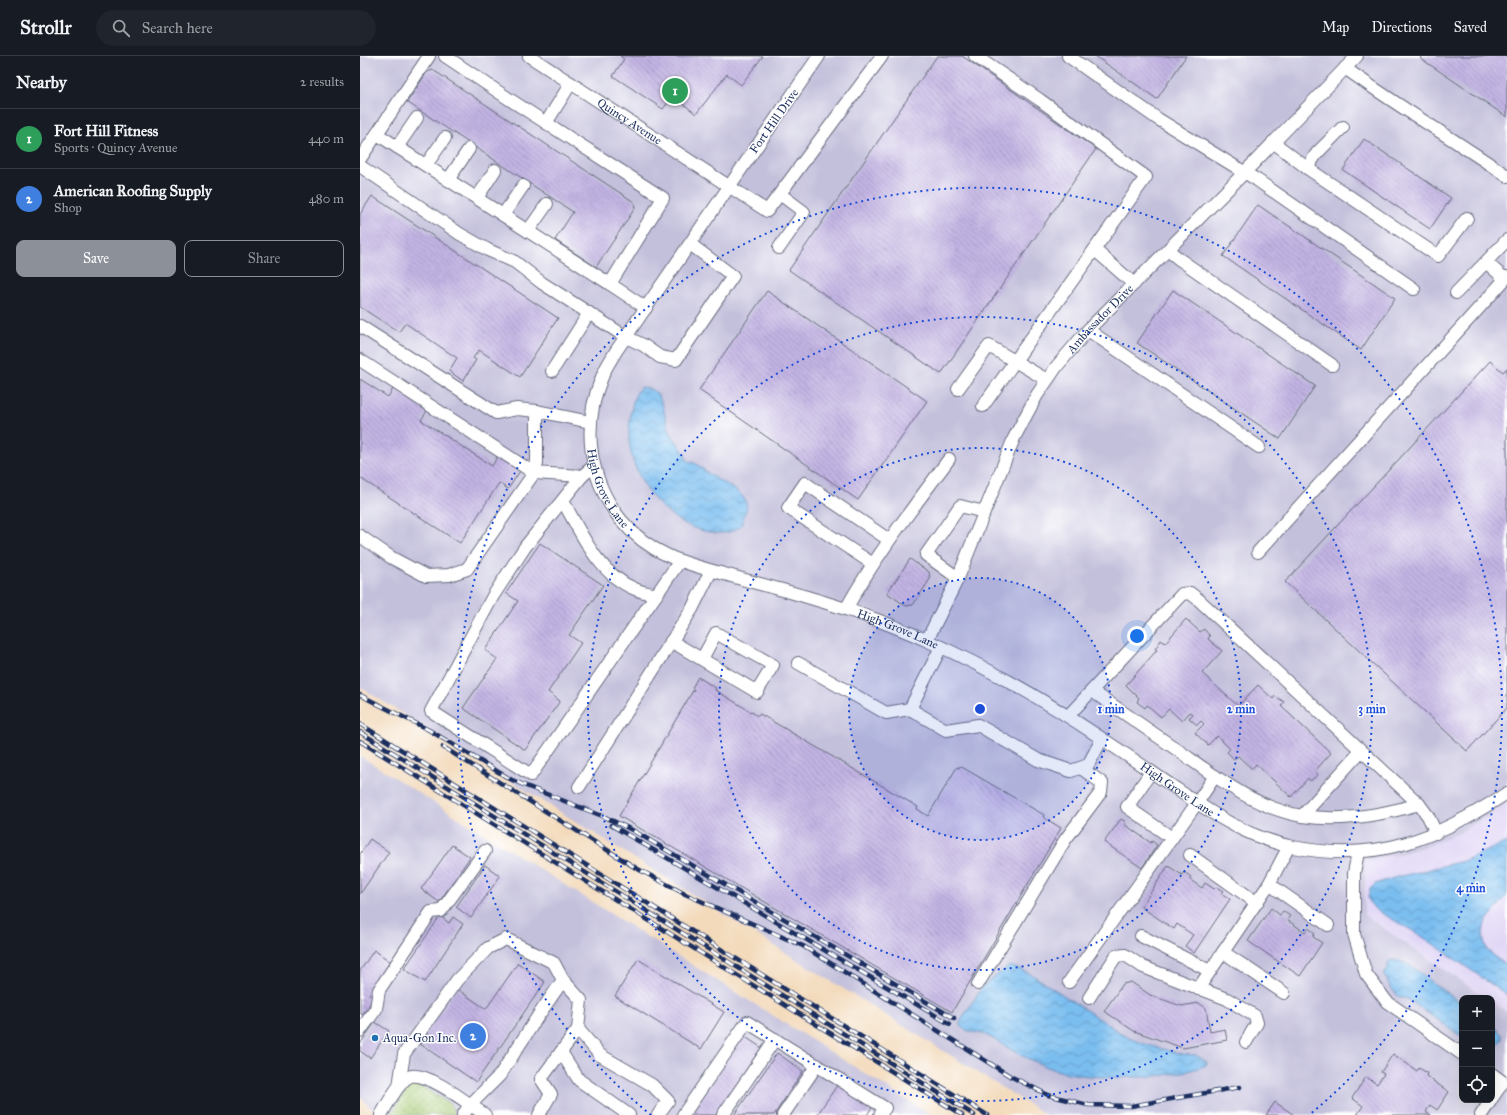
<!DOCTYPE html>
<html lang="en">
<head>
<meta charset="utf-8">
<style>
  body { margin:0; font-family:"IM FELL Great Primer",serif; background:#20242c; color:#f1f3f6 }
  .controls { position:absolute; right:12px; bottom:12px; display:grid; overflow:hidden; border-radius:8px; box-shadow:0 4px 16px #0002 }
  .controls button { width:36px; height:36px; display:grid; place-items:center; padding:0; border:0; border-bottom:1px solid #363941; background:#171b24; color:#f1f3f6; font:20px sans-serif }
  .you { position:absolute; left:777px; top:580px; width:14px; height:14px; margin:-10px; border:3px solid #fff; border-radius:50%; background:#1a73e8; box-shadow:0 0 0 6px #1a73e833 }
  .badge { display:grid; place-items:center; width:26px; height:26px; border-radius:50%; background:#8c9099; color:#fff; font-size:13px; font-weight:700 }
  .pin { position:absolute; translate:-50% -50%; border:2px solid #fff; box-shadow:0 1px 4px #0006 }
  .list { margin:0; padding:0; list-style:none }
  h2 { display:flex; justify-content:space-between; align-items:center; height:52px; margin:0; padding:0 16px; font-size:17px }
  h2 small { font-size:13px; font-weight:400; color:#9ea1a6 }
  .list li { display:grid; grid-template-columns:26px 1fr auto; gap:12px; align-items:center; box-sizing:border-box; height:60px; padding:0 16px; border-top:1px solid #363941 }
  .list b { display:block; font-size:15px; white-space:nowrap }
  .list p { margin:0; font-size:13px; white-space:nowrap; color:#9ea1a6 }
  .list em { font-size:13px; font-style:normal; color:#9ea1a6 }
  .actions { display:flex; gap:8px; padding:12px 16px }
  .actions a { flex:1; padding:9px 0; border:1px solid #8c9099; border-radius:8px; text-align:center; font-size:14px; color:#8c9099 }
  .actions .main { background:#8c9099; color:#fff }
  .icon { flex:none; width:22px; height:22px; fill:none; stroke:currentColor; stroke-width:2; stroke-linecap:round; stroke-linejoin:round }
  .map { position:relative; flex:none; width:1147px; height:1059px; overflow:hidden }
  header { display:flex; align-items:center; gap:24px; box-sizing:border-box; height:56px; padding:0 20px; background:#171b24; border-bottom:1px solid #363941 }
  header strong { font-size:19px }
  nav { display:flex; gap:22px; margin-inline-start:auto; font-size:14px }
  .search { width:280px; height:36px; background:#20242c; display:flex; align-items:center; gap:10px; box-sizing:border-box; padding:0 14px; border-radius:22px; color:#9ea1a6; font-size:15px }
  main { display:flex }
  aside { flex:1; background:#171b24 }
  .map>svg:first-child { display:block }
</style>
</head>
<body>
<header>
<strong>Strollr</strong>
<div class="search"><svg class="icon" aria-label="search" viewBox="0 0 24 24"><circle cx="10" cy="10" r="6"/><path d="M15 15l6 6"/></svg>Search here</div>
<nav><a>Map</a><a>Directions</a><a>Saved</a></nav>
</header>
<main>
<aside>
<h2>Nearby<small>2 results</small></h2>
<ul class="list">
<li><span class="badge" style="background:#2e9e5b">1</span><div><b>Fort Hill Fitness</b><p>Sports · Quincy Avenue</p></div><em>440 m</em></li>
<li><span class="badge" style="background:#3f7fe0">2</span><div><b>American Roofing Supply</b><p>Shop</p></div><em>480 m</em></li>
</ul>
<div class="actions"><a class="main">Save</a><a>Share</a></div>
</aside>
<div class="map">
<svg width="1147" height="1059" viewBox="0 0 1147 1059">
  <defs>
    <pattern id="grass-dots" width="8" height="8" patternUnits="userSpaceOnUse"><rect width="8" height="8" fill="#a7cb75"/><path d="M2 2h.1M6 6h.1" fill="none" stroke="#87a563" stroke-width="1.8" stroke-linecap="round"/></pattern>
    <pattern id="water-waves" width="16" height="10" patternUnits="userSpaceOnUse"><rect width="16" height="10" fill="#7abef0"/><path d="M0 5q4-4 8 0t8 0" fill="none" stroke="#639bc6"/></pattern>
    <pattern id="building-back-hatch" width="6" height="6" patternUnits="userSpaceOnUse"><rect width="6" height="6" fill="#c2b4e3"/><path d="M-1 5l2 2M0 0l6 6M5-1l2 2" fill="none" stroke="#9d93bb"/></pattern>
  </defs>
  <rect width="100%" height="100%" fill="#fff"/>
  <filter id="ink" filterUnits="userSpaceOnUse"><feTurbulence type="fractalNoise" baseFrequency=".025" numOctaves="2"/><feDisplacementMap in="SourceGraphic" scale="8" xChannelSelector="R" yChannelSelector="G"/><feConvolveMatrix kernelMatrix="1 2 1 2 8 2 1 2 1" color-interpolation-filters="sRGB"/></filter>
  <filter id="wash" filterUnits="userSpaceOnUse"><feTurbulence type="fractalNoise" baseFrequency=".012" numOctaves="4" result="noise"/><feDisplacementMap in="SourceGraphic" scale="16" xChannelSelector="R" yChannelSelector="G"/><feGaussianBlur stdDeviation="0.9" result="paint"/><feColorMatrix in="noise" values="0 0 0 0 0 0 0 0 0 0 0 0 0 0 0 0 0 1.4 0 .05"/><feComposite in="paint" operator="in"/></filter>
  <g filter="url(#wash)">
    <rect width="100%" height="100%" fill="#f3dabb"/>
    <path fill="#dfd4f5" d="M1147,746V956L1132,946V942H1126L1004,860L1005,804L1036,799L1067,790L1129,759Z"/>
    <path fill="#c3c0db" d="M0,0H1147V746L1129,759L1099,777L1067,790L1036,799L1005,804L1004,859L1126,942H1102V1044H1132V946L1147,956V1059H686L0,631Z
      M0,700L571,1059H18L0,1041Z"/>
    <path fill="url(#grass-dots)" stroke="#617d6a" d="M56,1027L90,1048L93,1054L94,1059H30L49,1030Z"/>
    <path fill="url(#water-waves)" stroke="#4a76a7" d="M282,331C287,332 292,333 296,337C305,347 304,363 310,375C314,384 326,397 327,404C328,405 330,406 332,406C340,409 351,421 360,425C368,430 376,433 382,440C388,447 388,452 384,459C383,462 383,465 382,468C375,478 359,478 348,476C304,468 266,418 269,374C270,363 272,336 282,331Z
      M1147,786V839L1125,867L1123,877L1124,885L1127,894L1147,910V939L1060,879L1016,854L1010,847L1008,841L1010,833L1015,828L1037,821L1103,805Z
      M1031,904C1045,903 1063,919 1073,927C1081,934 1092,940 1102,947V981L1048,943L1039,941L1031,932L1024,919L1029,907Z
      M649,910L660,913L674,920L767,981L784,988L822,998L836,999L847,1006L846,1009C814,1024 730,1025 696,1014C683,1010 669,1003 657,997C647,992 638,985 628,980C618,975 608,978 600,970V966L622,931Z
      M1132,969L1142,979V984L1132,994Z"/>
    <g id="blocks">
      <path fill="url(#building-back-hatch)" d="M260,0H403L381,29L367,18L336,58L321,46L323,43L321,42L317,47L311,43L303,53L253,20L264,3Z
        M577,0H602L736,93L581,318L429,214Z
        M735,0H826L797,43Z
        M1062,0H1147V61L1060,2Z
        M73,14L274,146L275,152L236,211L195,184L213,156L47,46L67,16Z
        M1004,83L1091,142L1070,173L983,114Z
        M12,140L198,262L160,321L119,294L113,302L116,304L103,325L89,315L97,302L45,267L39,276L0,251V158Z
        M898,149L1035,242L1001,294L863,200Z
        M813,234L955,330L920,383L777,287Z
        M407,235L567,345L498,444L339,334Z
        M1130,305L1143,316L1147,312V652L1107,695L925,526Z
        M0,323L28,341L33,333L67,355L61,364L132,410L137,401L160,415L148,433L139,427L100,487L0,422Z
        M180,487L243,529L209,579L221,587L188,636L200,645L165,694L103,652L137,603L125,594L158,545L146,537Z
        M550,503L569,516L570,523L553,549L546,550L527,537Z
        M826,563L840,576L844,573L850,580L848,583L862,595L842,617L878,650L898,629L913,643L915,640L924,646L921,650L971,697L955,715L958,719L950,725L948,722L931,741L896,708L892,713L878,700L874,703L867,696L870,693L857,680L848,689L835,677L844,668L841,665L837,669L829,662L833,658L830,656L822,665L809,653L801,661L787,649L785,652L777,646L779,642L766,629L797,594L795,593L801,584L805,587Z
        M338,621L356,632L355,634L398,660L400,658L558,751L557,753L568,760L597,711L599,712L600,710L684,759L683,761L701,772L592,956L259,760L334,633L332,632Z
        M761,763L766,766L764,768L791,787L792,785L797,789L782,812L744,786Z
        M10,783L29,796L0,838V798Z
        M92,789L110,801L79,846L61,833Z
        M125,809L140,820L111,862L96,851Z
        M808,810L822,819L824,816L831,821L829,823L842,832L845,827L854,833L856,831L863,835L861,837L870,843L834,897L825,890L833,879L817,868L814,873L781,851Z
        M911,852L920,859L923,855L930,860L927,864L945,876L948,872L955,877L953,881L962,887L940,920L888,885Z
        M80,860L89,867L93,861L103,868L65,926L44,913Z
        M14,894L31,906L9,938L14,942L2,959L0,957V915Z
        M278,903L364,956L341,993L255,940Z
        M158,907L185,926L116,1026L60,988L97,933L126,953Z
        M771,926L790,939L821,950L839,947L846,952L850,976L865,973L867,984L823,992L774,975L744,955L763,928Z
        M15,966L29,975L10,1002L0,995V988Z
        M384,980L402,992L356,1059H331Z
        M417,997L443,1015L414,1059H374Z
        M1033,998L1057,1015L1059,1012L1067,1017L1066,1020L1089,1036L1077,1054L1070,1049L1066,1056L1071,1059H997L1003,1050L992,1042L1006,1021L1017,1028L1024,1018L1021,1016Z
        M478,1028L512,1051L507,1059H457Z
        M915,1046L934,1059H906Z"/>
    </g>
  </g>
  <g filter="url(#ink)">
    <use href="#blocks" fill-opacity="0" stroke="#676b7f" stroke-width="1"/>
    <g fill="none" stroke-linecap="round" stroke-linejoin="round">
      <defs>
        <g id="minor">
          <path d="M85,0L149,43L303,142L250,228L286,252"/>
          <path id="s1" d="M169,0L407,155L522,0"/>
          <path id="s2" d="M459,0L256,295C251,304 245,312 242,321C222,369 228,423 261,464C290,499 326,508 368,519C394,527 421,533 447,541C488,553 529,567 568,585C629,612 686,645 741,682C767,699 793,717 818,734C854,759 889,782 933,791C1017,808 1078,782 1147,737"/>
          <path d="M615,0L680,44L786,121L623,350"/>
          <path d="M708,0L798,63L897,124L1054,233"/>
          <path d="M985,12C1037,50 1094,83 1147,120"/>
          <path d="M186,67L211,27"/>
          <path d="M17,78L250,228"/>
          <path d="M913,86L947,112L1078,200L1107,162"/>
          <path d="M37,91L57,62"/>
          <path d="M0,103L69,0"/>
          <path d="M66,109L85,82"/>
          <path d="M0,110L100,178L128,194L155,206L182,227L266,281L283,289L300,301L316,304L373,220L330,188"/>
          <path d="M947,112L957,97L983,71"/>
          <path d="M88,124L109,93"/>
          <path d="M117,142L135,114"/>
          <path d="M143,159L163,130"/>
          <path d="M168,175L187,148"/>
          <path d="M419,192L444,156L420,138"/>
          <path d="M735,194L774,228"/>
          <path d="M808,194L819,203L972,309"/>
          <path d="M1127,207L1145,223"/>
          <path d="M1096,237L1147,184"/>
          <path d="M0,270L136,357L157,353L177,355L230,366"/>
          <path d="M728,274L899,391"/>
          <path d="M0,304L174,417L177,407V355"/>
          <path d="M192,315L229,257"/>
          <path d="M598,333L629,290L687,324"/>
          <path d="M234,410L222,420L165,491L133,540L71,655L171,719L319,506"/>
          <path d="M203,445C221,477 238,518 275,533C281,536 289,537 296,539"/>
          <path d="M0,480L32,502L66,520L89,519L107,513L174,417L222,420"/>
          <path d="M898,496L1147,221"/>
          <path d="M513,508L428,452L445,427L529,484"/>
          <path d="M598,522L566,499L600,450L624,456"/>
          <path d="M486,553C515,500 553,452 589,403"/>
          <path id="s3" d="M567,584L598,522L654,382L677,339L697,310L728,274L884,117L997,0"/>
          <path d="M311,585L397,636L413,609L356,577L342,603"/>
          <path d="M581,591L550,653L586,674L618,669L678,704L711,715L728,709L742,683"/>
          <path d="M438,607L526,657L550,653"/>
          <path d="M732,635C761,655 790,675 819,695C856,721 895,752 942,760C981,766 1022,759 1059,748"/>
          <path d="M708,660L822,538L830,537L839,544L1059,748L1068,760L1076,777"/>
          <path d="M791,716L767,751L812,782"/>
          <path d="M219,731L332,553L351,515"/>
          <path d="M942,760L1001,695"/>
          <path d="M998,796L994,817V878L1006,918L1027,946L1102,998"/>
          <path d="M830,799L897,847"/>
          <path d="M909,828L968,869"/>
          <path d="M781,880L850,915"/>
          <path d="M863,896L924,937"/>
          <path d="M203,924L221,944L218,973"/>
          <path d="M709,926L837,747L855,720"/>
          <path d="M618,928L705,784L741,736L742,727L721,712"/>
          <path d="M838,933L909,828L929,790"/>
          <path d="M729,942L756,900L765,899L783,911L867,943L895,960L897,967L886,986"/>
          <path d="M0,975L16,953L19,934L71,856L81,855L125,795"/>
          <path d="M201,996L219,1024L269,1059"/>
          <path d="M1132,1018L1143,1026L1132,1042"/>
          <path d="M39,1030L44,998L97,924L128,892L146,883L194,907L203,924L178,960L140,1019L110,1049L103,1059"/>
          <path d="M21,1059C27,1049 40,1023 51,1020C69,1016 110,1049 125,1059"/>
          <path d="M179,1059L191,1038L181,1023L218,973L240,999L292,1029L308,1045L298,1059"/>
          <path d="M323,1059L387,966L525,1052L520,1059"/>
          <path d="M363,1059L415,983"/>
          <path d="M423,1059L457,1009"/>
          <path d="M1121,1059L1131,1044"/>
        </g>
      </defs>
      <use href="#minor" stroke="#676b7f" stroke-width="14"/>
      <use href="#minor" stroke="#fff" stroke-width="12"/>
      <defs>
        <path id="rail" d="M0,639L69,674L150,723L166,730L245,761L272,774L594,962
          M0,668L627,1059
          M0,676L614,1059
          M0,685L602,1059
          M83,691L276,812L325,838L443,890L650,1020L688,1039L728,1049L771,1050L880,1031
          M251,769L590,968"/>
      </defs>
      <use href="#rail" stroke="#1b2f5e" stroke-width="4.5"/>
      <use href="#rail" stroke="#fff" stroke-width="3" stroke-dasharray="9" stroke-linecap="butt"/>
    </g>
  </g>
  <circle cx="620" cy="653" r="131" fill="#1d4ed8" fill-opacity=".12"/>
  <g fill="none" stroke="#1d4ed8" stroke-width="2" stroke-dasharray="2 4">
    <circle cx="620" cy="653" r="131"/>
    <circle cx="620" cy="653" r="261"/>
    <circle cx="620" cy="653" r="392"/>
    <path d="M291 1059A522 522 0 1 1 949 1059"/>
  </g>
  <circle fill="#1f6fb2" stroke="#fff" stroke-width="1.5" cx="15" cy="982" r="4"/>
  <g text-anchor="middle" dominant-baseline="central" stroke-width="3" stroke-linejoin="round" paint-order="stroke">
    <g font-size="12" fill="#1b2f5e" stroke="#fff">
      <text stroke="none"><textPath href="#s1" startOffset="120">Quincy Avenue</textPath></text>
      <text transform="translate(414 65) rotate(-55)">Fort Hill Drive</text>
      <text stroke="none"><textPath href="#s3" startOffset="368">Ambassador Drive</textPath></text>
      <text stroke="none"><textPath href="#s2" startOffset="504">High Grove Lane</textPath></text>
      <text stroke="none"><textPath href="#s2" startOffset="840">High Grove Lane</textPath></text>
      <text stroke="none"><textPath href="#s2" startOffset="1163">High Grove Lane</textPath></text>
    </g>
    <g font-size="12" fill="#1b2f5e" stroke="#fff" text-anchor="start">
      <text x="23" y="982">Aqua-Gon Inc.</text>
    </g>
  </g>
  <circle cx="620" cy="653" r="6" fill="#1d4ed8" stroke="#fff" stroke-width="2"/>
  <g font-size="12" text-anchor="middle" font-weight="bold" fill="#1d4ed8" stroke="#fff" stroke-width="3" stroke-linejoin="round" paint-order="stroke">
    <text x="751" y="657">1 min</text>
    <text x="881" y="657">2 min</text>
    <text x="1012" y="657">3 min</text>
    <text x="1111" y="836">4 min</text>
  </g>
</svg>
<div class="controls">
<button>+</button>
<button>−</button>
<button><svg class="icon" aria-label="locate" viewBox="0 0 24 24"><circle cx="12" cy="12" r="6"/><path d="M12 2v4M12 18v4M2 12h4M18 12h4"/></svg></button>
</div>
<div class="you"></div>
<div class="pin badge" style="left:315px;top:35px;background:#2e9e5b">1</div>
<div class="pin badge" style="left:113px;top:980px;background:#3f7fe0">2</div>
</div>
</main>
</body>
</html>
